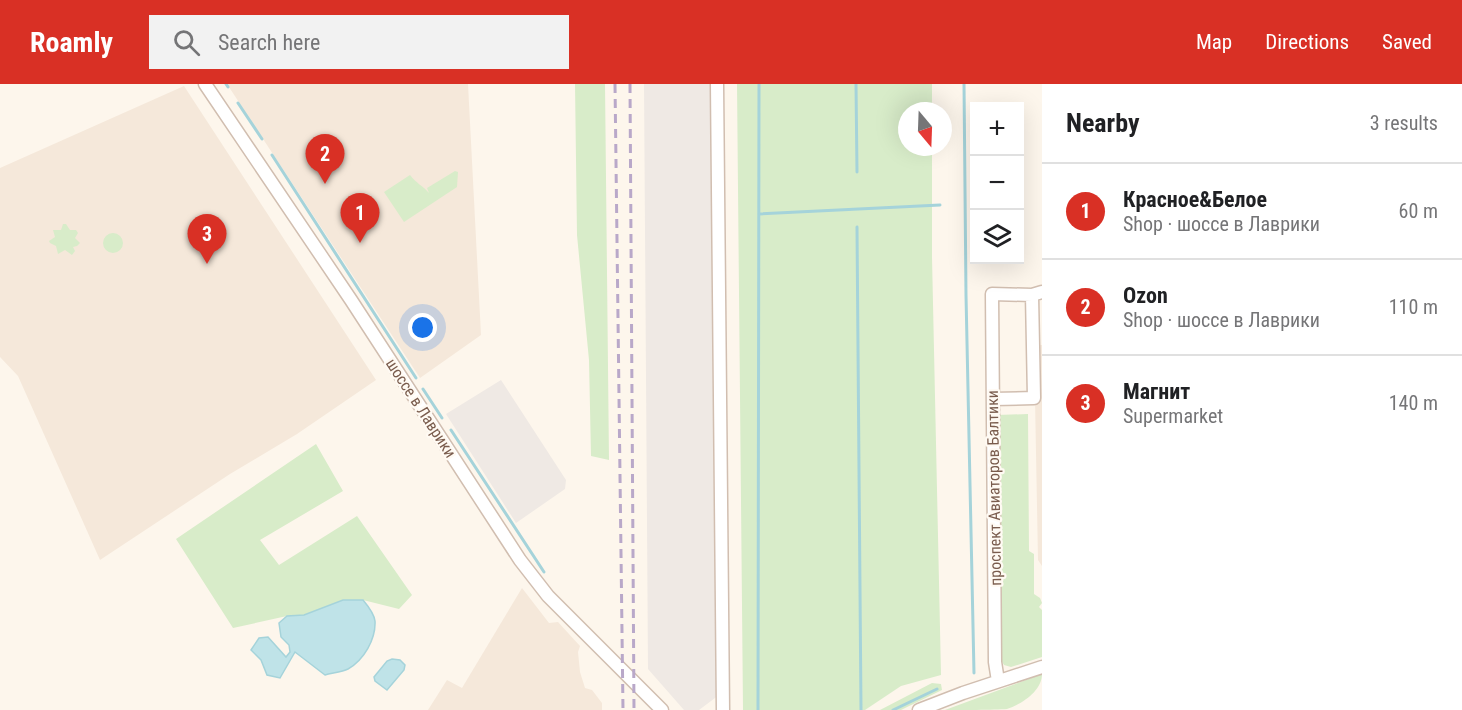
<!DOCTYPE html>
<html lang="en">
<head>
<meta charset="utf-8">
<style>
  body { margin:0; font-family:"Roboto Condensed",sans-serif; background:#f2f2f2; color:#202124 }
  .controls { position:absolute; right:18px; top:18px; display:grid; overflow:hidden; border-radius:0px; box-shadow:0 6px 24px #0002 }
  .controls button { width:54px; height:54px; display:grid; place-items:center; padding:0; border:0; border-bottom:2px solid #e0e0e0; background:#fff; color:#202124; font:30px sans-serif }
  .compass { position:absolute; left:898px; top:18px; width:54px; height:54px; border-radius:50%; background:#fff; box-shadow:0 6px 24px #0002; rotate:161deg }
  .you { position:absolute; left:423px; top:244px; width:21px; height:21px; margin:-15px; border:4px solid #fff; border-radius:50%; background:#1a73e8; box-shadow:0 0 0 9px #1a73e833 }
  .badge { display:grid; place-items:center; width:39px; height:39px; border-radius:50%; background:#d93025; color:#fff; font-size:20px; font-weight:700 }
  .pin { position:absolute; translate:-50% -50px; filter:drop-shadow(0 2px 3px #0008) }
  .pin::after { content:''; position:absolute; top:32px; width:21px; height:18px; background:inherit; clip-path:polygon(0 0,100% 0,50% 100%) }
  .list { margin:0; padding:0; list-style:none }
  h2 { display:flex; justify-content:space-between; align-items:center; height:78px; margin:0; padding:0 24px; font-size:26px }
  h2 small { font-size:20px; font-weight:400; color:#757577 }
  .list li { display:grid; grid-template-columns:39px 1fr auto; gap:18px; align-items:center; box-sizing:border-box; height:96px; padding:0 24px; border-top:2px solid #e0e0e0 }
  .list b { display:block; font-size:22px; white-space:nowrap }
  .list p { margin:0; font-size:20px; white-space:nowrap; color:#757577 }
  .list em { font-size:20px; font-style:normal; color:#757577 }
  .icon { flex:none; width:33px; height:33px; fill:none; stroke:currentColor; stroke-width:2; stroke-linecap:round; stroke-linejoin:round }
  .map { position:relative; flex:none; width:1042px; height:626px; overflow:hidden }
  header { display:flex; align-items:center; gap:36px; box-sizing:border-box; height:84px; padding:0 30px; background:#d93025; color:#fff }
  header strong { font-size:28px }
  nav { display:flex; gap:33px; margin-inline-start:auto; font-size:21px }
  .search { width:420px; height:54px; background:#f2f2f2; display:flex; align-items:center; gap:15px; box-sizing:border-box; padding:0 21px; border-radius:0px; color:#757577; font-size:22px }
  main { display:flex }
  aside { flex:1; background:#fff }
  .map>svg:first-child { display:block }
</style>
</head>
<body>
<header>
<strong>Roamly</strong>
<div class="search"><svg class="icon" aria-label="search" viewBox="0 0 24 24"><circle cx="10" cy="10" r="6"/><path d="M15 15l6 6"/></svg>Search here</div>
<nav><a>Map</a><a>Directions</a><a>Saved</a></nav>
</header>
<main>
<div class="map">
<svg width="1042" height="626" viewBox="0 0 1042 626">
  <rect width="100%" height="100%" fill="#fdf6ec"/>
  <path fill="#f5e8da" d="M227,0H468L481,251L420,294Z
    M184,2L376,296L297,350L230,390L100,476L18,292L0,273V84Z
    M1034,261H1042V482L1038,476Z
    M522,504L549,539L558,538L580,562L578,568L580,588L585,604L592,606L602,619V626H428L447,596L462,604Z"/>
  <path fill="#efe9e4" d="M644,0H711L719,611L699,626H684L648,585Z
    M501,296L566,396L565,405L516,439L446,330Z"/>
  <path fill="#d8ecc9" d="M575,0H605L609,376L591,372L589,276L577,151Z
    M737,0H932V27H907V63H932V173L941,591L901,602L865,626H743Z
    M455,87L458,88L457,103L404,138L384,108L410,91C416,99 423,102 429,109L427,104Z
    M63,140H66L70,146H76L78,149L75,154L80,159L77,162L73,163L75,167L72,171L65,166L58,170L56,162L50,159L49,157L55,153L53,146H61Z
    M103 159a10 10 0 1 1 20 0a10 10 0 1 1-20 0Z
    M1028,330L1029,467L1034,470V510L1040,514L1042,519L1039,523L1042,526V573L1011,583L1004,581L1001,576L997,331Z
    M316,360L343,407L260,456L279,481L357,432L412,511L399,525L363,516H343L304,531L287,532L233,544L176,455Z
    M1042,590C1042,607 1022,620 1007,625C995,626 959,626 945,626Z
    M932,599L941,600L942,606L901,626H880Z"/>
  <path fill="#bfe3e8" stroke="#a5d3da" stroke-width="1.5" d="M343,516H363C368,522 374,529 375,537C376,555 364,576 348,585C342,588 332,589 325,591L295,568L280,594L267,591L261,576L251,566L259,554L268,553L286,573L290,568L289,561L281,553L279,539L287,532L304,531Z
    M392,575L400,576L405,581L404,586L387,606L375,597L374,593L387,577Z"/>
  <g fill="none" stroke-linecap="round" stroke-linejoin="round">
    <path stroke="#a5d3da" stroke-width="3" d="M226,0L228,3
      M856,0L857,88
      M964,0L966,211L974,589
      M238,19L262,55
      M272,71L416,294
      M759,130L940,121
      M857,143L861,626
      M423,305L442,334
      M451,346L544,488
      M758,626L759,0
      M893,626L937,605"/>
    <defs>
      <path id="minor" d="M205,0L351,216L520,476L548,512L662,626
        M717,0L723,626
        M993,315L1034,314L1032,211
        M998,597L995,578L992,210L1032,211L1042,208
        M919,626L963,609L1042,583"/>
    </defs>
    <use href="#minor" stroke="#d1beb0" stroke-width="15"/>
    <use href="#minor" stroke="#fff" stroke-width="12"/>
    <path stroke="#b9a8c9" stroke-width="3" stroke-dasharray="9 6" stroke-linecap="butt" d="M615,0L623,626
      M630,0L634,626"/>
  </g>
  <g text-anchor="middle" dominant-baseline="central" stroke-width="4.5" stroke-linejoin="round" paint-order="stroke">
    <g font-size="16" fill="#7a5c4d" stroke="#fffaf3">
      <text transform="translate(421 324) rotate(57)">шоссе в Лаврики</text>
      <text transform="translate(994 404) rotate(-91)">проспект Авиаторов Балтики</text>
    </g>
  </g>
</svg>
<div class="controls">
<button>+</button>
<button>−</button>
<button><svg class="icon" aria-label="layers" viewBox="0 0 24 24"><path d="M12 4l9 5-9 5-9-5zM3 14l9 5 9-5"/></svg></button>
</div>
<svg class="compass" viewBox="-18 -18 36 36"><path d="M0-13l5 13h-10z" fill="#e53935"/><path d="M0 13l5-13h-10z" fill="#757577"/></svg>
<div class="you"></div>
<div class="pin badge" style="left:360px;top:159px">1</div>
<div class="pin badge" style="left:325px;top:100px">2</div>
<div class="pin badge" style="left:207px;top:180px">3</div>
</div>
<aside>
<h2>Nearby<small>3 results</small></h2>
<ul class="list">
<li><span class="badge">1</span><div><b>Красное&amp;Белое</b><p>Shop · шоссе в Лаврики</p></div><em>60 m</em></li>
<li><span class="badge">2</span><div><b>Ozon</b><p>Shop · шоссе в Лаврики</p></div><em>110 m</em></li>
<li><span class="badge">3</span><div><b>Магнит</b><p>Supermarket</p></div><em>140 m</em></li>
</ul>
</aside>
</main>
</body>
</html>
